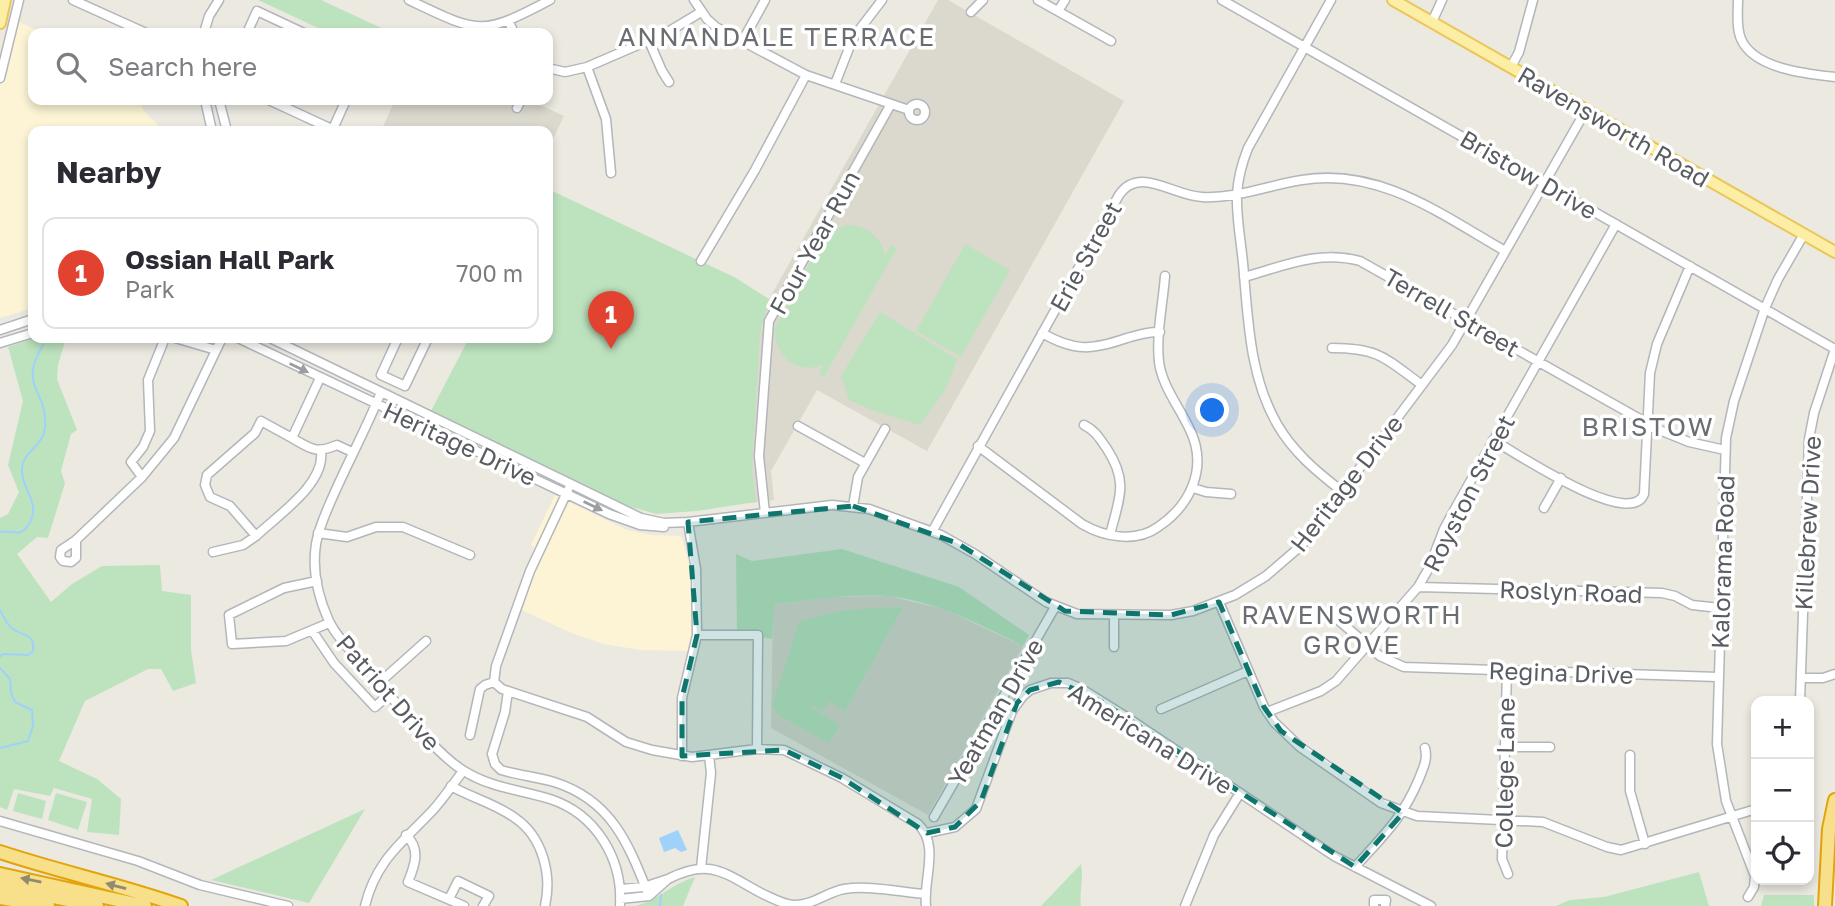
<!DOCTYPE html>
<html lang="en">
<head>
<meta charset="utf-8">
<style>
  body { margin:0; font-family:"Golos Text",sans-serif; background:#f7f7f7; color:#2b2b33 }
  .controls { position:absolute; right:21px; bottom:21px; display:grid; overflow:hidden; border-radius:14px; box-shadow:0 4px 10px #0003 }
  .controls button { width:63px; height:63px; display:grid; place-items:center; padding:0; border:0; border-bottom:2px solid #e1e1e2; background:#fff; color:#2b2b33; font:35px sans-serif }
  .you { position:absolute; left:1213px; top:411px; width:24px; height:24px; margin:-18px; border:5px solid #fff; border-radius:50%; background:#1a73e8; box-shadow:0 0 0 10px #1a73e833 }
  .badge { display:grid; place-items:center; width:46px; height:46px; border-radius:50%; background:#e24230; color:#fff; font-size:23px; font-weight:700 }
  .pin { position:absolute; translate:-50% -58px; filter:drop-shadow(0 2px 4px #0008) }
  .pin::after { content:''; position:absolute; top:37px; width:24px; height:21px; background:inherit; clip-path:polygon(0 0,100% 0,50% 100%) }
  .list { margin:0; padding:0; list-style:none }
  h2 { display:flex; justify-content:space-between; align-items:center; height:91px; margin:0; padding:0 28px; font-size:30px }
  h2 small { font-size:23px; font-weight:400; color:#7c7c81 }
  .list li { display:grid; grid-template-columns:46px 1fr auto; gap:21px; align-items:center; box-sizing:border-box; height:112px; margin:0 14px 14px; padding:0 14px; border:2px solid #e1e1e2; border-radius:14px }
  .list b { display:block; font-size:26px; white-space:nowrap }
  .list p { margin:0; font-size:23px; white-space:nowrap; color:#7c7c81 }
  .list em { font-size:23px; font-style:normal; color:#7c7c81 }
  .icon { flex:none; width:38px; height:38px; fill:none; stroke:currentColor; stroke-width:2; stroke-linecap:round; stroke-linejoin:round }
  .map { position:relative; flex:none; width:1835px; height:906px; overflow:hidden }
  .search { position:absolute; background:#fff; box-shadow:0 4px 10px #0003; left:28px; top:28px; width:525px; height:77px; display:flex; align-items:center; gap:18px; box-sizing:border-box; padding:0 24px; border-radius:14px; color:#7c7c81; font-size:26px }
  .panel { position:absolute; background:#fff; box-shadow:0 4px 10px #0003; left:28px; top:126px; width:525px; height:217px; border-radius:14px }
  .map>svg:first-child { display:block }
</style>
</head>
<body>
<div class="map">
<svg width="1835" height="906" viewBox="0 0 1835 906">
  <rect width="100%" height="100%" fill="#ebe9e0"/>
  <path fill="#fcf4d5" d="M15,20L43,33H33V100H139L144,111L164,131H33V308L0,318V87Z
    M555,495L627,530L651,535L679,536L682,538L692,576L694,630L691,651L641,650L604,644L569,632L513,606L534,547L531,545Z"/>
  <path fill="#dbd8ce" d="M938,0H948L1124,101L927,451L817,390L771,471L774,500L750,503L742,347Z
    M395,100H530L564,116L548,150V131H381Z
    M888,596L944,609L1023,646L928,815L771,728L773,605L826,597Z"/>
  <path fill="#bde3be" d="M258,0H321L392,33H329Z
    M548,189L736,278L772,301L766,311L760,333L752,468L756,502L697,511L656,514L614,502L431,411L469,338H548Z
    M847,225C867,225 880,236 885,255L891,245L897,248L824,377L819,374L823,365C796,375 774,356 775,328L821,241L834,230Z
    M965,244L1010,270L961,357L916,331Z
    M880,312L957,359L946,389L920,425L869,409L849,400L841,376Z
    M35,338H66L58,365L57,379L77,430L71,434L61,471L65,483L48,538L37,537L17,554L51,602L72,584L102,566L160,565L162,591L191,595V650L196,683L173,691L161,669H148L85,701L59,761L97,779L121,799L119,835L87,832L92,799L54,788L50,796L14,789L7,810L0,807V518L8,514L19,492L8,465L23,401L8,347Z
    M842,549L959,587L1029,635L1023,646C982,625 933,600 887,596C849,594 811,599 774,605L772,639L737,633L736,554L752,561Z
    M903,607L845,711L829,701L823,711L812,705L810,707L840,725L829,743L778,715L771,704L774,700L799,622C831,609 869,608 903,607Z
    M18,793L46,801L42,819L13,811Z
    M56,793L87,802L78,830L48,820Z
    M365,809L309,903L211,880Z
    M1081,864C1084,879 1079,892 1081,906H1041Z
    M1699,872L1709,906H1556L1570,900L1604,897Z
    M695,877L683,906H636C658,900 673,883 695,877Z
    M1764,895H1814V906H1761Z"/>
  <path fill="#a0d1fb" d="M678,830L687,850L681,852L675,848L664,852L659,838Z"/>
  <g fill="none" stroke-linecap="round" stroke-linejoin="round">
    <path stroke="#a0d1fb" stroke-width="2" d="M0,532C7,530 15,534 21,532C25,530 27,527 29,524C42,502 20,488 22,468C23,451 44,446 45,427C48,389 17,388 43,345
      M0,610C4,617 7,625 13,629C25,637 35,633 33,651L28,655L2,654L0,657
      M0,668L10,679L11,693L15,702L32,710L33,726L28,741L0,748
      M660,906L661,895"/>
    <defs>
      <path id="minor" d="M73,0L146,33
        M409,0C479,33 480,37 550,0
        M694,0L707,19L716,27L806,75L909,110
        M1038,0L1111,41
        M1222,0L1835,349
        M1331,0L1248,148C1242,163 1238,178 1237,194C1236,217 1241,241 1243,263C1248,317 1249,375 1277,424C1293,452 1317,472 1343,492
        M1738,0C1738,12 1736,27 1741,39C1754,69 1807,74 1835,77
        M1058,11L1065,0
        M971,12L983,0
        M509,22L514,33
        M1432,22L1442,0
        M204,33L209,16L219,0
        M247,33L257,11L304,33
        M649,41L662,71L669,82
        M742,42L765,0
        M587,67L606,119L611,173
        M1511,67L1519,52L1533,0
        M548,68L565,72L587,67L668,32L701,12
        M0,78L19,0
        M835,84L853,38L882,0
        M205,100L212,131
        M219,100L227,131
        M269,100L336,131
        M909 112a8 8 0 1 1 16 0a8 8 0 1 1-16 0Z
        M517,108L521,100
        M332,131L346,100
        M701,261L755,170L806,75
        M1244,277C1284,266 1318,250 1360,261L1647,423
        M0,330L33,319
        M1042,333C1075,352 1092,350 1127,338C1139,335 1148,331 1160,332
        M175,338L216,350
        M238,338L609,514L640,525L664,527
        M270,338L641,518L664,523L688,522L832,505L869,509L941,535L975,554L1046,602L1077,614L1171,615L1193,611L1235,595L1266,576L1302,545L1452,345L1586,110
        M398,338L381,375L405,386L428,338
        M0,343L33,333
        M1332,348C1379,348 1385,358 1422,385
        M320,378L292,438C311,449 316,454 337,445L352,452
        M381,392C367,427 349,460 334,494C327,510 319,526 316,544C312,570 318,597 329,621C338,640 356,655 369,671C395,700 433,752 464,771C491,788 521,790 550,799C596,814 623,859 620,906
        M1084,425C1095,430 1100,439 1107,449C1129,483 1119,498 1110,535
        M1647,425L1689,442L1725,450
        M798,426L865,463
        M292,438L261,421L255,433L207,475L205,485L210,497L230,506L256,536C278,515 325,484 321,452
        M1493,440C1516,453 1630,530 1644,494L1650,373L1657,344L1690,266
        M978,446L1082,524C1104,537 1136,543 1158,527C1191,505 1208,467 1190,430C1180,408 1162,386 1159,362C1156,334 1163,303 1165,276
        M142,477L174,438L222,338
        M1193,488L1206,492L1231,494
        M853,506L858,477L885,429
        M1544,508L1561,478
        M765,513L759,456L769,321L891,104
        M932,532L1119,195C1139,165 1173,196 1202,197C1236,199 1269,185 1302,180C1379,167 1442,215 1505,251
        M318,533L347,537L376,527H403L470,555
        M76,540V558L71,562L63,561L60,557L61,550L76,540L142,477L131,462L143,447L150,431L148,380L165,338
        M213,552L243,545L256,536
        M317,581L284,588L229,615L232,644L286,641L329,623
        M1418,587L1662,593L1675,596L1692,605L1720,608
        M1219,602L1264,707L1274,722L1300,747L1381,803L1417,816L1543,822L1607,847L1621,850L1756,809
        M1114,616V647
        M1336,618L1380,656L1404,667L1718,677
        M313,632L334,663L375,707L389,694
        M697,635H758L757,749
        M1507,671L1502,859L1508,874
        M1801,678H1823L1835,674
        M494,682L502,689L587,717L626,742L652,750L692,757L757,749L784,750L842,778L918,824C940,845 923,879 926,906
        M494,682L496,666L530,571L568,490
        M379,683L426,641
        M508,691L505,712L492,754L495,764L501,770C518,775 537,777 554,782C612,800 629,845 649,896
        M1800,701L1809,439L1814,413L1835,349
        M1161,709L1248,671
        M1267,712L1321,691L1336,681L1418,587L1429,568L1444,529L1457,505L1616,224
        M470,735L480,689L485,685L494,682
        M1505,747H1550
        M1630,755V791L1645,844
        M682,756V698L697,635L696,569L688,522
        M451,786C472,798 496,804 515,818C543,837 552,875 545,906
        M934,817L1055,607
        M0,821L138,861L200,885L288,906
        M927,833L955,827L976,809L1012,711L1023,696L1030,690L1051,683H1068L1080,688L1128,718L1334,856L1431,906
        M406,835C421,849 415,865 408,882L464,906
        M1355,867C1383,836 1402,819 1419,779C1423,768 1428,760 1425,748
        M701,868L711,773L709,755
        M668,879C711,857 725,874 763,894C772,898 782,904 793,905C812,906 827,892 844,889C869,885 900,892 925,894
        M620,889L644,887L668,879L649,896L620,899
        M1748,897L1754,887L1755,876L1726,801L1717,744L1726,438L1734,401L1765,308L1778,279L1804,234
        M449,899L458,881L489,896L483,906
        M365,906C376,860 403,842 433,810C444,798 453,784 463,771
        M1185,906L1214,835L1240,793
        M1374,906V900H1386L1385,906"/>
      <path id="major" d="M1393,0L1835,252
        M0,23L5,0"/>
      <path id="highway" d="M0,852C60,872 122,885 181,906
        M0,874L145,906
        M0,886L97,906
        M0,898L48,906
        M1825,906L1829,829L1835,800"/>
    </defs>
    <use href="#minor" stroke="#b3b6bb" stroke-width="11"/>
    <use href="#major" stroke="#ebc659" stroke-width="14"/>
    <use href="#highway" stroke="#e3a409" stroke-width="16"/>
    <use href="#minor" stroke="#fff" stroke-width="8"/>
    <use href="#major" stroke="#fcefa5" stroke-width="10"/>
    <use href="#highway" stroke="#f8df8a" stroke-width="12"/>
  </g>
  <defs><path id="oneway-solid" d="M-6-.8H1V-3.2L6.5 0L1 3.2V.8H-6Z" transform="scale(1.75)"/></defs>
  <g fill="#9b9da0">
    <use href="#oneway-solid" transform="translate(299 368) rotate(26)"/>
    <use href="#oneway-solid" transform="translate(593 506) rotate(26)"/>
  </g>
  <g fill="#918a6f">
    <use href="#oneway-solid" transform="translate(31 880) rotate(-169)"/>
    <use href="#oneway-solid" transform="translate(116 886) rotate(-165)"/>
  </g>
  <path fill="#0f766e" fill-opacity="0.2" stroke="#0f766e" stroke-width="5" stroke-dasharray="14 9" stroke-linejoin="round" d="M853,506L957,543L1065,611L1171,615L1219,602L1264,707L1281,731L1403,813L1355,867L1102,702L1059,682L1030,690L1017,703L981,801L955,827L927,833L842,778L784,750L682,756V698L697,635L688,522Z"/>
  <g text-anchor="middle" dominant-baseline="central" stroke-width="7" stroke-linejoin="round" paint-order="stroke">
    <g font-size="24" fill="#595c61" stroke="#fff">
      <text transform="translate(1614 126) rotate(30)">Ravensworth Road</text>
      <text transform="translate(1529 174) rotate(30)">Bristow Drive</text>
      <text transform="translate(814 242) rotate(-61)">Four Year Run</text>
      <text transform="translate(1085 256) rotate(-61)">Erie Street</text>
      <text transform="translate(1452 312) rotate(30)">Terrell Street</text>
      <text transform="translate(460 443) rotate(25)">Heritage Drive</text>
      <text transform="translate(1346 483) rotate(-52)">Heritage Drive</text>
      <text transform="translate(1468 493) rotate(-63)">Royston Street</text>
      <text transform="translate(1807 523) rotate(-87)">Killebrew Drive</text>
      <text transform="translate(1722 562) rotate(-88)">Kalorama Road</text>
      <text transform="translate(1571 591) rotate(2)">Roslyn Road</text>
      <text transform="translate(1561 672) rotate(2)">Regina Drive</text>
      <text transform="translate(389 692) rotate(49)">Patriot Drive</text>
      <text transform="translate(995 712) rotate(-60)">Yeatman Drive</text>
      <text transform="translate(1151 738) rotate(32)">Americana Drive</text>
      <text transform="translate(1504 773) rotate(-89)">College Lane</text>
    </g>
    <g font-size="26" letter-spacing="2" fill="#6a6e73" stroke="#fff">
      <text x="777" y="36">ANNANDALE TERRACE</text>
      <text x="1648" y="426">BRISTOW</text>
      <text x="1352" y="614">RAVENSWORTH<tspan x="1352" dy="30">GROVE</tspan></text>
    </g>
  </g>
</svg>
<div class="controls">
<button>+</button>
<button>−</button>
<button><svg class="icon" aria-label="locate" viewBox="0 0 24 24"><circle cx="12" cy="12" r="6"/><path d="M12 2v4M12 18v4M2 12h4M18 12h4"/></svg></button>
</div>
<div class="you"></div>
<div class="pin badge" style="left:611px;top:349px">1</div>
<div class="search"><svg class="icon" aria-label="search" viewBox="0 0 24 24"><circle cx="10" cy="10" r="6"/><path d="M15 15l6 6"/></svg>Search here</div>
<section class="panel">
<h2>Nearby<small></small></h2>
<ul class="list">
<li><span class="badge">1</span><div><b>Ossian Hall Park</b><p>Park</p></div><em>700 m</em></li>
</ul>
</section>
</div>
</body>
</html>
